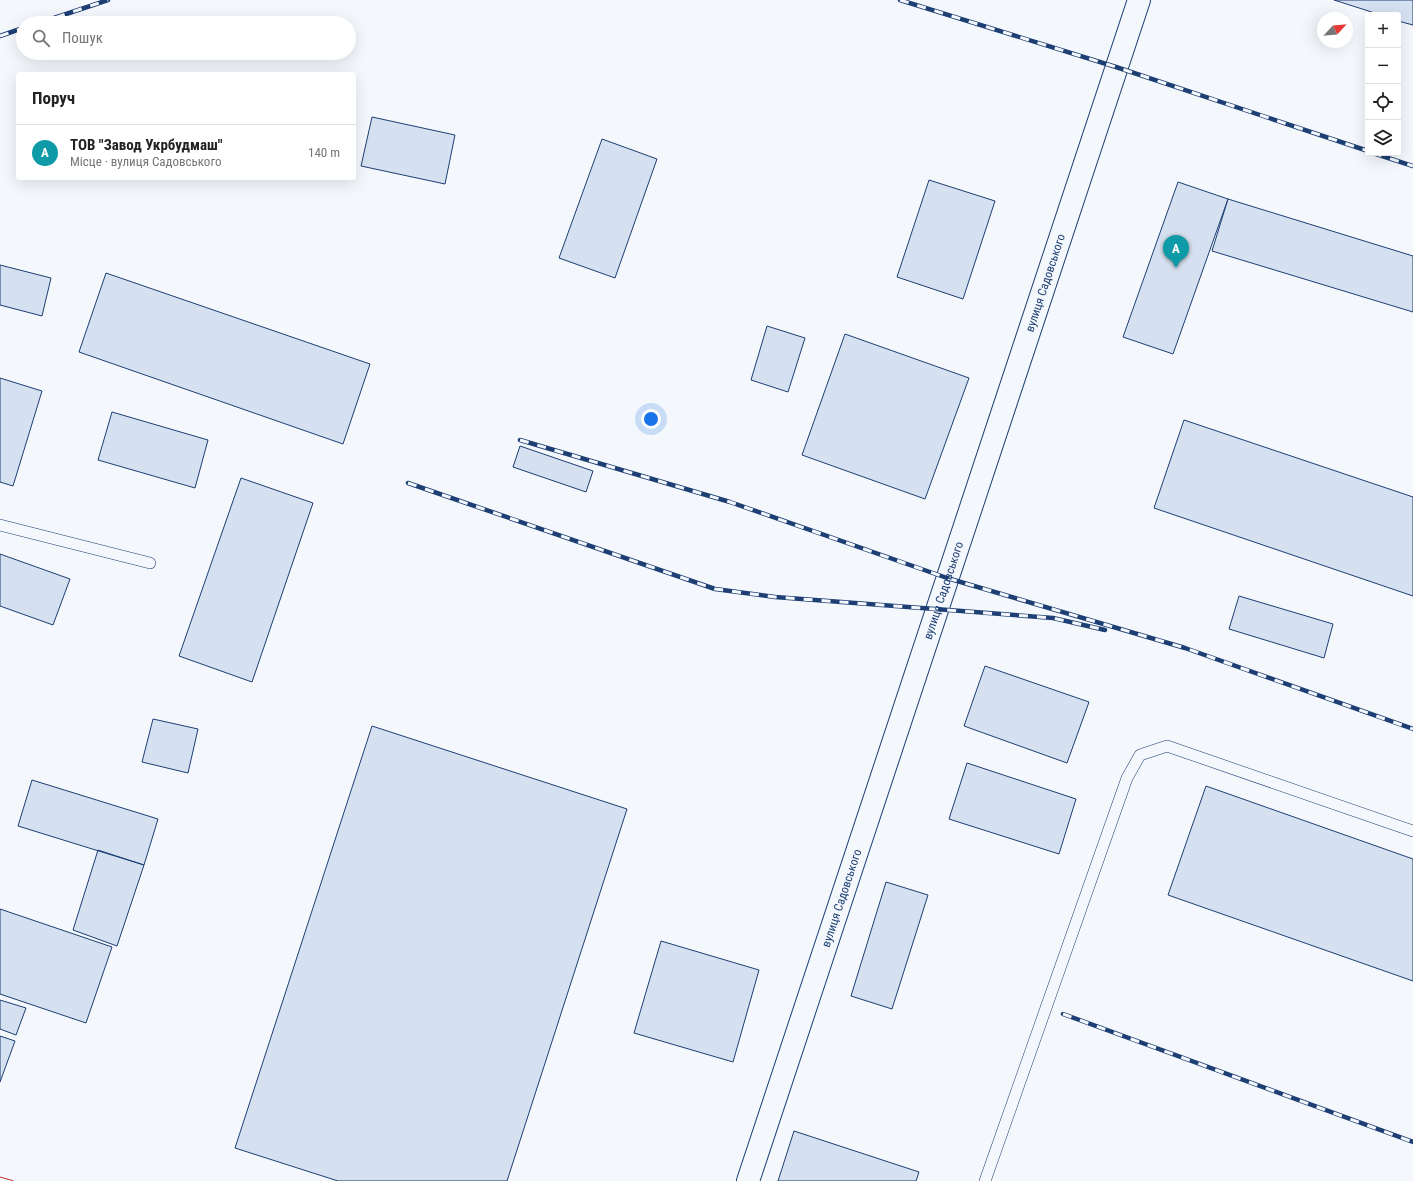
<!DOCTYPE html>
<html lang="uk">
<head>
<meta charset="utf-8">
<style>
  body { margin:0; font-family:"Roboto Condensed",sans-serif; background:#f2f2f2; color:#222 }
  .controls { position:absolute; right:12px; top:12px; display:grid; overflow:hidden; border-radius:4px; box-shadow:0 4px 16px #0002 }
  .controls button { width:36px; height:36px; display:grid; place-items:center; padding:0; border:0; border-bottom:1px solid #e0e0e0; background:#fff; color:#222; font:20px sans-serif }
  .compass { position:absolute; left:1317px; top:12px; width:36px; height:36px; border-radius:50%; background:#fff; box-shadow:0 4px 16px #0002; rotate:64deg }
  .you { position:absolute; left:651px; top:419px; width:14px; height:14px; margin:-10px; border:3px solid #fff; border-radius:50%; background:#1a73e8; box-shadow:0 0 0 6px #1a73e833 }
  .badge { display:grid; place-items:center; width:26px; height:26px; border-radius:50%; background:#0f766e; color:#fff; font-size:13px; font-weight:700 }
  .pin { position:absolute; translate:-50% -33px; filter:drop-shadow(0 1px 2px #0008) }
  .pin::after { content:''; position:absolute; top:21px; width:14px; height:12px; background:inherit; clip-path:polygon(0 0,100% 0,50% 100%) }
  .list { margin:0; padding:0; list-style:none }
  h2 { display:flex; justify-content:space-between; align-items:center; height:52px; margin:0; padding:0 16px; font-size:17px }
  h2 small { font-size:13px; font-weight:400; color:#767676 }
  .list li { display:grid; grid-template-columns:26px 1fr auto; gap:12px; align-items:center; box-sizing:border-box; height:56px; padding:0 16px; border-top:1px solid #e0e0e0 }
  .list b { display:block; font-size:15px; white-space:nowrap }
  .list p { margin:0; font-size:13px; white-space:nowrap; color:#767676 }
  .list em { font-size:13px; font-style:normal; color:#767676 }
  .icon { flex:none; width:22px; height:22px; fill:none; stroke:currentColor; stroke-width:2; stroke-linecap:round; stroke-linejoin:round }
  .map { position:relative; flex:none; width:1413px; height:1181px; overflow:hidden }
  .search { position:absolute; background:#fff; box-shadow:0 4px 16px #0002; left:16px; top:16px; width:340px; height:44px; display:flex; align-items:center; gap:10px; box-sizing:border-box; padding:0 14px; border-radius:22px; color:#767676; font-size:15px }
  .panel { position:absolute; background:#fff; box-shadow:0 4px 16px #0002; left:16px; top:72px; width:340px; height:108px; border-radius:4px }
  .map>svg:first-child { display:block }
</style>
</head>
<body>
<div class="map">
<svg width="1413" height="1181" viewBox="0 0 1413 1181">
  <rect width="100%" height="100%" fill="#f4f7fb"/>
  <path fill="#d5e0f0" stroke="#1d3f73" d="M1334,0H1413V25L1398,21V15H1381Z
    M372,117L455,135L445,184L361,166Z
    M602,139L657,159L615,278L559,258Z
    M929,180L995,201L963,299L897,277Z
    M1178,182L1228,199L1173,354L1123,337Z
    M1228,199L1413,256V312L1212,251Z
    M0,265L51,278L42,316L0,305Z
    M106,273L370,364L343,444L79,352Z
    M767,326L805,338L788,392L751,380Z
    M845,334L969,378L925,499L802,455Z
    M0,378L42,391L13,486L0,482Z
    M112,412L208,440L195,488L98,460Z
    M1184,420L1413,497V596L1154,508Z
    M520,446L593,471L586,492L513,467Z
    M241,478L313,503L252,682L179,656Z
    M0,554L70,579L53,625L0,606Z
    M1239,596L1333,624L1324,658L1229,629Z
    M985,666L1089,702L1067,763L964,726Z
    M153,719L198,729L188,773L142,762Z
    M372,726L627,809L507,1181H338L235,1148Z
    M967,763L1076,799L1059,854L949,819Z
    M32,780L158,819L144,865L18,826Z
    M1206,786L1413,859V981L1168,895Z
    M98,850L144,865L117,946L73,930Z
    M886,882L928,895L892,1009L851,996Z
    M0,909L112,947L86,1023L0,994Z
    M661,941L759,970L733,1062L634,1033Z
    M0,1000L26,1008L16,1035L0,1029Z
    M0,1036L15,1041L0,1082Z
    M794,1131L919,1172L916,1181H778Z"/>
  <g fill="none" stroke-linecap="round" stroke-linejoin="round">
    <defs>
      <path id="lane" d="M0,525L150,563
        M985,1181L1127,778L1140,755L1167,746L1413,831"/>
      <g id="street">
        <path id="s1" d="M748,1181L1139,0"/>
      </g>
    </defs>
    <use href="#lane" stroke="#1d3f73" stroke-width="12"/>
    <use href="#street" stroke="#1d3f73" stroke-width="24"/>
    <use href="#lane" stroke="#f4f7fb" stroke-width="11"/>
    <use href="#street" stroke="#f4f7fb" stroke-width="22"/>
    <defs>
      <path id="rail" d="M900,0L1116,67L1368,151
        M39,23L108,0
        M0,36L23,28
        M1373,153L1413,166
        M520,440L730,502L947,578L1185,648L1413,729
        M408,483L715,589L775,597L1053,618L1105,630
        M1063,1014L1413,1142"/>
    </defs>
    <use href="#rail" stroke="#1d3f73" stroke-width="4.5"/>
    <use href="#rail" stroke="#f4f7fb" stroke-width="3" stroke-dasharray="9" stroke-linecap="butt"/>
    <path stroke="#c62828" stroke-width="1" stroke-dasharray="14 3 2 3" stroke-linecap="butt" d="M0,1177L14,1181"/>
  </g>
  <g text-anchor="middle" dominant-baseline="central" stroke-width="3" stroke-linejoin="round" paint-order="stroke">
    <g font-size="12" fill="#1d3f73" stroke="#f4f7fb">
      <text stroke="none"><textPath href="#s1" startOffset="946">вулиця Садовського</textPath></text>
      <text stroke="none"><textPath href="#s1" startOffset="622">вулиця Садовського</textPath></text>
      <text stroke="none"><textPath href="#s1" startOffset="298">вулиця Садовського</textPath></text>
    </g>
  </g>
</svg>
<div class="controls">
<button>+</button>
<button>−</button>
<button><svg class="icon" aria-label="locate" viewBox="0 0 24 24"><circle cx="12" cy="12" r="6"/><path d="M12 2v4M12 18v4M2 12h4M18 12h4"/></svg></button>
<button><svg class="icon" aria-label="layers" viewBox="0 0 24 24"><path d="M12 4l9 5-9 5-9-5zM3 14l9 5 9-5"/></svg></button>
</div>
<svg class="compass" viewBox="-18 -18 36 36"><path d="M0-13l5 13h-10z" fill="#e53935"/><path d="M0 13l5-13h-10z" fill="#767676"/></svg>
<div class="you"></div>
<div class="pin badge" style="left:1176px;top:268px;background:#0f9aa8">A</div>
<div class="search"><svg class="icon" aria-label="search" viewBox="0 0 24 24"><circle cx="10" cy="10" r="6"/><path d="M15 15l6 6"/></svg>Пошук</div>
<section class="panel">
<h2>Поруч<small></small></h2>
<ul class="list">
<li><span class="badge" style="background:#0f9aa8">A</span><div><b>ТОВ &quot;Завод Укрбудмаш&quot;</b><p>Місце · вулиця Садовського</p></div><em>140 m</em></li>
</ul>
</section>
</div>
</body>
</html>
